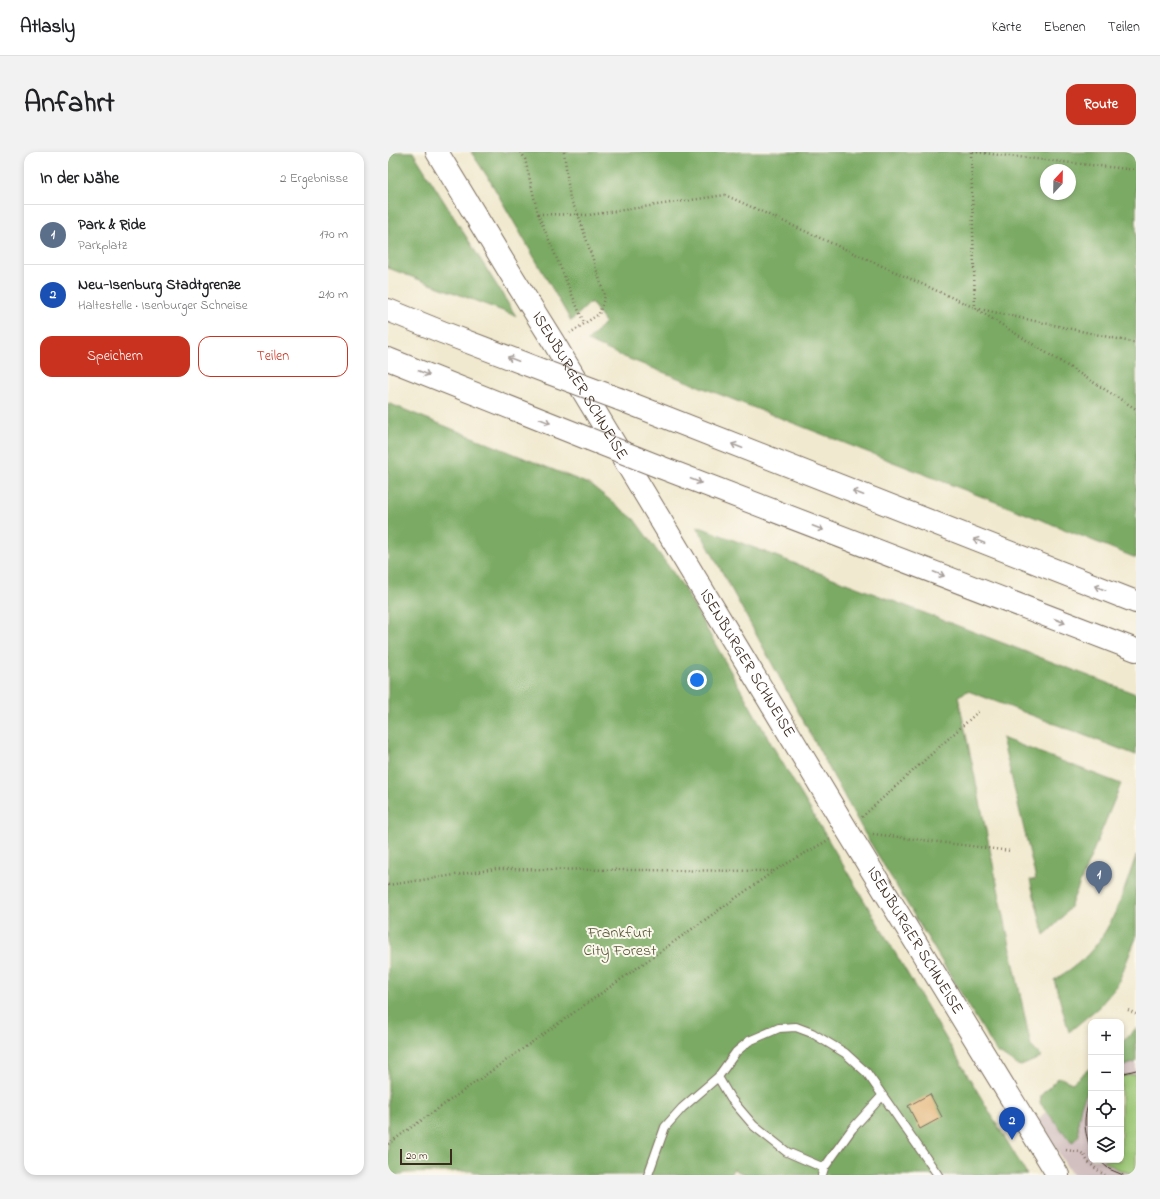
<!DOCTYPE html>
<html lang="de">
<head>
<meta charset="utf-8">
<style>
  body { margin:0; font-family:"Indie Flower",sans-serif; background:#f2f2f2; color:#202124 }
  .controls { position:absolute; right:12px; bottom:12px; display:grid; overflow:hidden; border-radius:8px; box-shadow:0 2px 6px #0003 }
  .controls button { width:36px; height:36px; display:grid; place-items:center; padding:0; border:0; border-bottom:1px solid #e0e0e0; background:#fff; color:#202124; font:20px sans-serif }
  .compass { position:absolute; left:652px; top:12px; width:36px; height:36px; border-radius:50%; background:#fff; box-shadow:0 2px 6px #0003; rotate:22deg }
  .scale { position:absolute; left:12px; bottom:10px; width:52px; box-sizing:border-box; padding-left:4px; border:2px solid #3b2a1e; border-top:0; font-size:11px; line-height:14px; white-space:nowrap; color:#3b2a1e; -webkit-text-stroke:3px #fbf7ec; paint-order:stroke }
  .you { position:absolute; left:309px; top:528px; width:14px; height:14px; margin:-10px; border:3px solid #fff; border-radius:50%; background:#1a73e8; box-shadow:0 0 0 6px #1a73e833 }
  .badge { display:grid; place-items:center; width:26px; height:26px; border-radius:50%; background:#c8321e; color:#fff; font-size:13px; font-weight:700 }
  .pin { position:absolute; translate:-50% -33px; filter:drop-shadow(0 1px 2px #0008) }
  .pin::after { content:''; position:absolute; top:21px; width:14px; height:12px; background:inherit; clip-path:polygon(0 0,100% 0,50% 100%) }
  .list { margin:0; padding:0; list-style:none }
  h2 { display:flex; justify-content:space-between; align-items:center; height:52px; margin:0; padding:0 16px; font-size:17px }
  h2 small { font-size:13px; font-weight:400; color:#757577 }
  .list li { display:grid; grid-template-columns:26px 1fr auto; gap:12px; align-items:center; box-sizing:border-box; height:60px; padding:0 16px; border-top:1px solid #e0e0e0 }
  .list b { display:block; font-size:15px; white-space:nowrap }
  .list p { margin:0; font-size:13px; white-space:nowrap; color:#757577 }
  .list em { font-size:13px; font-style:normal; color:#757577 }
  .actions { display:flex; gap:8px; padding:12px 16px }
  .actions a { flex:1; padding:9px 0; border:1px solid #c8321e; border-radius:12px; text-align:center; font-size:14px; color:#c8321e }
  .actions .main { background:#c8321e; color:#fff }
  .icon { flex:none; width:22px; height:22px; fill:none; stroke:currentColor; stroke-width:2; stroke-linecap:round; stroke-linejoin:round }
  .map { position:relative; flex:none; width:748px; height:1023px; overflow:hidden; border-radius:12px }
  header { display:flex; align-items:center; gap:24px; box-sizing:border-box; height:56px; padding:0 20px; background:#fff; border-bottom:1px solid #e0e0e0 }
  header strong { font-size:19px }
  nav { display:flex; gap:22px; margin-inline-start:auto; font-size:14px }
  .intro { display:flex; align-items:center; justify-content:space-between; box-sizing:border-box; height:96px; padding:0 24px }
  h1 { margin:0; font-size:28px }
  .button { padding:10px 18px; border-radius:12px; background:#c8321e; color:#fff; font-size:14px; font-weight:700 }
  main { display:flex; gap:24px; padding:0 24px }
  aside { flex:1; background:#fff; border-radius:12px; box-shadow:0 2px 6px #0003 }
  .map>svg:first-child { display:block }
</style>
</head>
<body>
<header>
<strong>Atlasly</strong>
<nav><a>Karte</a><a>Ebenen</a><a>Teilen</a></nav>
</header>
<div class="intro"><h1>Anfahrt</h1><a class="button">Route</a></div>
<main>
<aside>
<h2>In der Nähe<small>2 Ergebnisse</small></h2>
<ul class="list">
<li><span class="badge" style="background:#5c6f8a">1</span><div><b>Park &amp; Ride</b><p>Parkplatz</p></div><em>170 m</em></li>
<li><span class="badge" style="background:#1a4fb4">2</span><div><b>Neu-Isenburg Stadtgrenze</b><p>Haltestelle · Isenburger Schneise</p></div><em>210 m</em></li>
</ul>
<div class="actions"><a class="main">Speichern</a><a>Teilen</a></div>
</aside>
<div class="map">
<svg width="748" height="1023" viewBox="0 0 748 1023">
  <rect width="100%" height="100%" fill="#fbf7ec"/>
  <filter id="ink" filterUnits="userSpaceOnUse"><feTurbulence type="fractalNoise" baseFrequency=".025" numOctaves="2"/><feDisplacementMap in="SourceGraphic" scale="8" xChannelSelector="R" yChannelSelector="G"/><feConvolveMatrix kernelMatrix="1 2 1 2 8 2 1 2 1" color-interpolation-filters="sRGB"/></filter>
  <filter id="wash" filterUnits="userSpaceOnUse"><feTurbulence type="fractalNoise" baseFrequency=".012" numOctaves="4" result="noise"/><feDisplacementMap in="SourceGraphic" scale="16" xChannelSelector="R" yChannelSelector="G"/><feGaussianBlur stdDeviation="0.9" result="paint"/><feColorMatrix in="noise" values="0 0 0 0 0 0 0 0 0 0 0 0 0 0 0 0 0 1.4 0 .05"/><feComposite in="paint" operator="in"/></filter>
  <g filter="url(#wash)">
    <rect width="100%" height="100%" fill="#f1e9cf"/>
    <path fill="#d2bfc0" d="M748,889V1023H684L650,968L653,964L703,922V1008H733V898Z"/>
    <path fill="#98c472" stroke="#6a7748" d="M748,922V1021C736,1022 724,1014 714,1008H733V925Z"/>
    <path fill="#7aaa64" stroke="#5a6a41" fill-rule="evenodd" d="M0,0H25L128,164L0,116Z
      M83,0H748V406L651,367L236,205L200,189L217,170L203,150L183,169L101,27ZM658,18H682V42H658Z
      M0,251L203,333L246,367L294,433L384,593L639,1023H358L345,1017L342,1023H94L84,1019L17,1021L14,1023H0Z
      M309,374L748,542V603L580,539L570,544L643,894L654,905L633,914L629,913L608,899L477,682Z
      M614,586L733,632L682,755C674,766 666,775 656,783L642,728L648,727Z
      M748,704V786L729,834L711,855L681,880L666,828C675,822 685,816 694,808C724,781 735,741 748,704Z
      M748,876V910L733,915V891L743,882Z
      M703,915V935L699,940L693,953L690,971L691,983L684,991L652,951L653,943L671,925L684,931Z"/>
    <g id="blocks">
      <path fill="#e1aa66" d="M542,942L554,965L532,977L520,954Z"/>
    </g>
  </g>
  <g filter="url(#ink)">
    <use href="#blocks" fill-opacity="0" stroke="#7b6d5c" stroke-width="1"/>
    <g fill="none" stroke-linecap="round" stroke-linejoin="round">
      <defs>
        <path id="lane" d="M436,1016L399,1000L366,974L343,947L330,925L348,900L361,889L391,876L408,875L424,881L457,901L479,921L550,1023
          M260,1023L277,975L294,956L330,925
          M434,1023L436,1016L464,977L494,944"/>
        <g id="secondary">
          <path id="s1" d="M49,0L126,127L166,191L459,678L670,1023"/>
        </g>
        <path id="highway" d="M0,158L54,180L161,221
          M0,207L201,287
          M231,247L748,450
          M272,315L748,498"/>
      </defs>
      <use href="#lane" stroke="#7b6d5c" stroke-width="10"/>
      <use href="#secondary" stroke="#7b6d5c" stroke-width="24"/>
      <use href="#highway" stroke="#7b6d5c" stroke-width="24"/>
      <path stroke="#7b6d5c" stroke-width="2.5" stroke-dasharray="1 3" stroke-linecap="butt" d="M133,0L137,7L150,62L196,171
        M176,0L182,47L190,62L217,144L211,162L182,181
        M583,0L587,156L748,257
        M585,0L748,18
        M150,62L201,63L337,43L587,156L748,191
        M474,665L592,558
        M485,682L623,699
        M0,733L108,717L385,719
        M740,858L748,862
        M0,992L386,719L442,687
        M678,998L692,1000L696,1003L700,1010L712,1020L717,1023"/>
      <use href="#lane" stroke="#fff" stroke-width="8"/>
      <use href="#secondary" stroke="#fff" stroke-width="22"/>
      <use href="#highway" stroke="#fff" stroke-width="22"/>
      <path stroke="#3b2a1e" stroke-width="1" d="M733,922L748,918
        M703,947C694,964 696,980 703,997
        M711,1008L721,1017L735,1023"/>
      <defs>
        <path id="highway-bridge" d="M161,221L231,247
          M201,287L272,315"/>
      </defs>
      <use href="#highway-bridge" stroke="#7b6d5c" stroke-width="24" stroke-linecap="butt"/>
      <use href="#highway-bridge" stroke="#fff" stroke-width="22"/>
    </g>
    <defs><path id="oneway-shaft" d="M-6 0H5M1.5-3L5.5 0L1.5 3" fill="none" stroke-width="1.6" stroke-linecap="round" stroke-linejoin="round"/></defs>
    <g stroke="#a79f9a">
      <use href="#oneway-shaft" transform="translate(125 207) rotate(-159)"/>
      <use href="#oneway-shaft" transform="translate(36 221) rotate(22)"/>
      <use href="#oneway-shaft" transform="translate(157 269) rotate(22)"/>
      <use href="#oneway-shaft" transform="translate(349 294) rotate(-159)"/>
      <use href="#oneway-shaft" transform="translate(308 329) rotate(21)"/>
      <use href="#oneway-shaft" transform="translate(470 341) rotate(-159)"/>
      <use href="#oneway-shaft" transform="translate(430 376) rotate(21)"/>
      <use href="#oneway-shaft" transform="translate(591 389) rotate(-159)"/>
      <use href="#oneway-shaft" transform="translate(551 422) rotate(21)"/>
      <use href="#oneway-shaft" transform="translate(712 436) rotate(-159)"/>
      <use href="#oneway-shaft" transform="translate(672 469) rotate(21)"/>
    </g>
  </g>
  <g text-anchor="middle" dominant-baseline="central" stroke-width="4" stroke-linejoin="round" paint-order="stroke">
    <g font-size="16" fill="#3b2a1e" stroke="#fbf7ec">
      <text stroke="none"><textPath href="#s1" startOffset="274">ISENBURGER SCHNEISE</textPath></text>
      <text stroke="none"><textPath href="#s1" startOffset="598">ISENBURGER SCHNEISE</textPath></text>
      <text stroke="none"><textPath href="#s1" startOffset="922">ISENBURGER SCHNEISE</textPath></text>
    </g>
    <g font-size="16" fill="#575837" stroke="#fbf7ec">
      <text x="232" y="781">Frankfurt<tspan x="232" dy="18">City Forest</tspan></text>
    </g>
  </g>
</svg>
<div class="controls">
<button>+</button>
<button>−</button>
<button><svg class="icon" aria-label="locate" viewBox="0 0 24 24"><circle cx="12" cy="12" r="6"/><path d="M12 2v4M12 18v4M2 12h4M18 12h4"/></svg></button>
<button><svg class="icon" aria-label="layers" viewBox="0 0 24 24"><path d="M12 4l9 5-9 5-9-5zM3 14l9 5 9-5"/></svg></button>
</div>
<svg class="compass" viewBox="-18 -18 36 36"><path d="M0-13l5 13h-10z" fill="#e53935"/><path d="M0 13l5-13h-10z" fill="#757577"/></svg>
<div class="scale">20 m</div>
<div class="you"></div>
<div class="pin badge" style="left:711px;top:742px;background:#5c6f8a">1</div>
<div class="pin badge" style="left:624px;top:988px;background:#1a4fb4">2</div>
</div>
</main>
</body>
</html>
